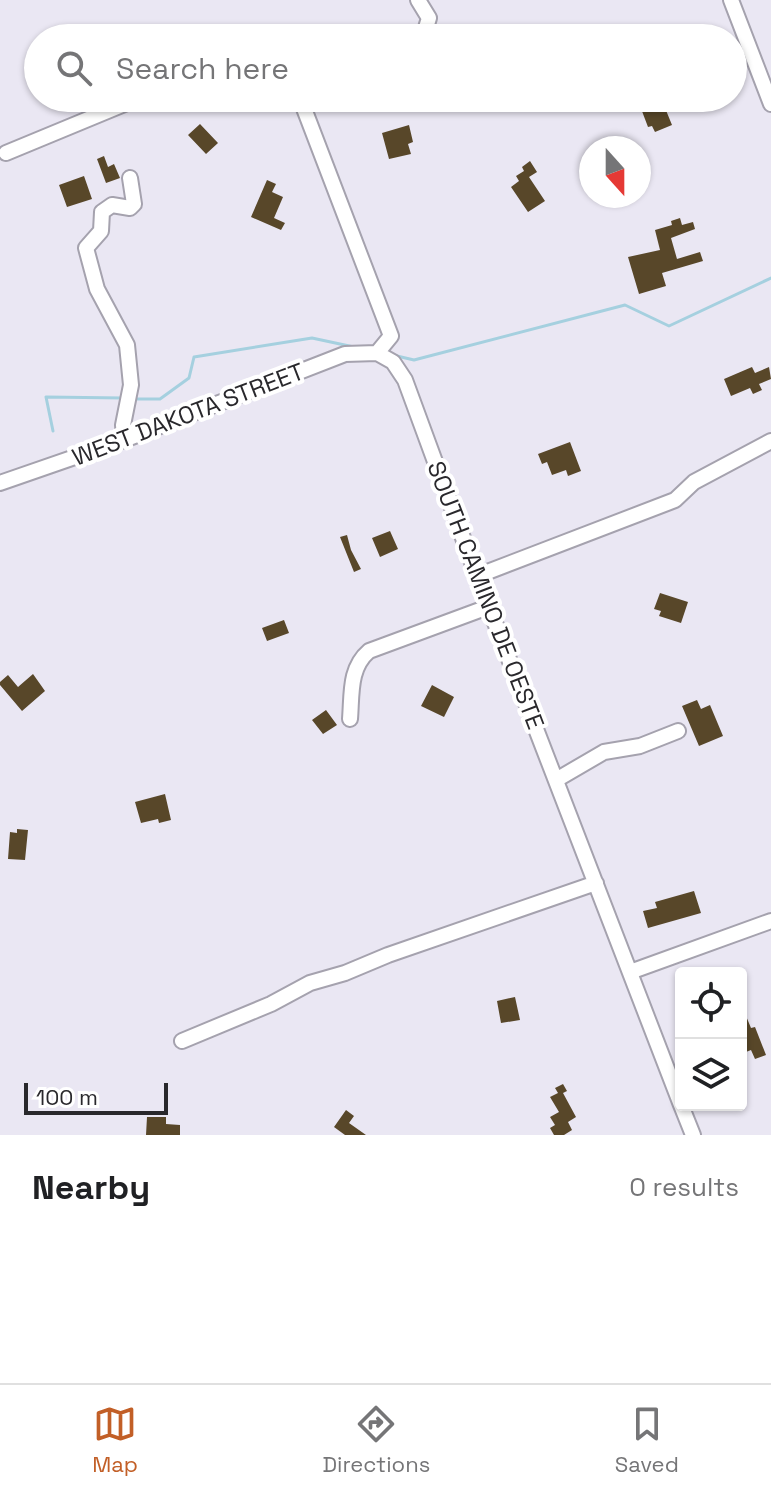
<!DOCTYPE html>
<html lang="en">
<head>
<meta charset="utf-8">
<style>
  body { margin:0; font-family:"Space Grotesk",sans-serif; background:#f6f6f6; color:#202124 }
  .controls { position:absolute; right:24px; bottom:24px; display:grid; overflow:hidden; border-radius:8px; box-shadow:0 2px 6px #0004 }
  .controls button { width:72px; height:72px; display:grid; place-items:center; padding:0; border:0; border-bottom:2px solid #e0e0e0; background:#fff; color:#202124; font:40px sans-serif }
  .compass { position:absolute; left:579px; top:136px; width:72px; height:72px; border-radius:50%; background:#fff; box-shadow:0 2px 6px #0004; rotate:159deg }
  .scale { position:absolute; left:24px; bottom:20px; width:144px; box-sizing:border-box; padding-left:8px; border:4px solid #29282c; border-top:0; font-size:22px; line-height:28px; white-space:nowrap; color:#29282c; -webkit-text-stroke:6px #fff; paint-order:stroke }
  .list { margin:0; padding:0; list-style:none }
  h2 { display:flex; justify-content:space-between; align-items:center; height:104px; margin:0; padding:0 32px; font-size:34px }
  h2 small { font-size:26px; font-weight:400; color:#757577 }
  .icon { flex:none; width:44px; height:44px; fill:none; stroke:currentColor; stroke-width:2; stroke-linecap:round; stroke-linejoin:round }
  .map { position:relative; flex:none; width:771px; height:1135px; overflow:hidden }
  .search { position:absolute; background:#fff; box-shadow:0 2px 6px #0004; left:24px; right:24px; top:24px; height:88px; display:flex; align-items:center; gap:20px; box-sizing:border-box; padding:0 28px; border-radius:44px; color:#757577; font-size:30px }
  .sheet { height:248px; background:#fff }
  nav { display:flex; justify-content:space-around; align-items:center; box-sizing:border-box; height:112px; border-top:2px solid #e0e0e0; background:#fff; font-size:22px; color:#757577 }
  nav a { display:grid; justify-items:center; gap:4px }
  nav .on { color:#c25f27 }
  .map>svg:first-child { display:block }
</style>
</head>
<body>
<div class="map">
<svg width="771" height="1135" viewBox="0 0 771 1135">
  <rect width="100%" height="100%" fill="#eae7f3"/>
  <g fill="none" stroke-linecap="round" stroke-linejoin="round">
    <path stroke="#a5d0df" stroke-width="3" d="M397,356L414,360L625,305L669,326L771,278
      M135,399H160L189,378L194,357L312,338L354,347
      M53,431L46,397L123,398"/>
  </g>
  <path fill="#584729" d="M637,98H661L672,125L655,132L652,126L648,127Z
    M200,124L218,143L206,154L188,135Z
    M409,125L413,142L408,144L411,154L389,159L382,133Z
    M104,156L108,167L114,164L120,178L106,183L97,159Z
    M530,161L537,172L529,177L545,201L528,212L511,187L519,181L516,176L524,171L522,167Z
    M84,176L92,199L67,207L59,185Z
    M267,180L276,184L272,192L283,197L274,218L285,223L281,230L251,217Z
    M680,218L682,225L693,222L695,229L671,238L677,259L700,252L703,261L662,273L666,286L639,294L628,257L660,250L655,230L672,225L671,221Z
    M752,367L755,373L769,367L771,379L759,384L762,390L753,394L750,388L731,396L724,379Z
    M570,442L581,471L568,476L566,470L552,475L547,462L542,464L538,454Z
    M390,531L398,549L380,557L372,538Z
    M347,535L351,550L361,569L354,572L340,537Z
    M660,593L688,602L681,623L659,616L661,611L654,609Z
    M284,620L289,633L267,641L262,628Z
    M33,674L45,691L22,711L0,685V682L8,675L18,687Z
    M432,685L454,697L444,717L421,706Z
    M697,700L701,709L710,705L723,736L699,746L682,706Z
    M326,710L337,725L323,734L312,720Z
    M165,794L171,820L159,823L158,819L141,823L135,802Z
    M17,829L28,830L25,860L8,859L10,832L17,833Z
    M694,891L701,913L648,928L643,911L657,908L655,902Z
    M515,997L520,1020L501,1023L497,1001Z
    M741,1004L751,1028L755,1027L766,1055L755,1059L751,1050L741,1054Z
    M563,1084L567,1091L563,1093L576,1117L568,1122L572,1130L564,1135H554L550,1128L555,1125L550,1117L559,1112L550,1097L558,1093L555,1088Z
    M346,1110L354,1116L349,1123L366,1135H345L334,1127Z
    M147,1117H166V1124L180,1125V1135H146Z"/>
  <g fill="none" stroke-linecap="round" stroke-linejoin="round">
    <defs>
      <path id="minor" d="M731,0L771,104
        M417,38L425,31L429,18L418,0
        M300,98L391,336L377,353
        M6,153L139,98
        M377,353L393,362L405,380L477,576L681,1105
        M124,440L123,425L131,385L127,345L97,289L86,248L101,231L102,212L112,205L130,208L134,204L130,178
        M0,483L124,440L345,354L377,353
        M477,576L675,500L694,482L771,441
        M350,719C352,694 349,668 369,651L488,607
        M556,780L604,752L640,746L678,731
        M630,972L771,921
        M182,1041L271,1004L310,983L345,973L388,955L596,883
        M681,1105L693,1135"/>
    </defs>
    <use href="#minor" stroke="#a5a2ae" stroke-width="18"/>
    <use href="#minor" stroke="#fff" stroke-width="14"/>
  </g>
  <g text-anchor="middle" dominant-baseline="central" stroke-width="8" stroke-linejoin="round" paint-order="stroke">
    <g font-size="24" fill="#29282c" stroke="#fff">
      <text transform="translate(188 414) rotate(-21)">WEST DAKOTA STREET</text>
      <text transform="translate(486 595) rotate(69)">SOUTH CAMINO DE OESTE</text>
    </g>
  </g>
</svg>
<div class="controls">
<button><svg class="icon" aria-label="locate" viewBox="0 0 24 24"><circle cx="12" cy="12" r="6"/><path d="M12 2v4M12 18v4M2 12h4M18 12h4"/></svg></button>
<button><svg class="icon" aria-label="layers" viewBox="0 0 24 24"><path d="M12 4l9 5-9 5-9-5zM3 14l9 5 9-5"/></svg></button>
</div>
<svg class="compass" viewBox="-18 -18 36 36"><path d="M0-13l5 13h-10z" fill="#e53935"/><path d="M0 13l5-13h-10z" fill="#757577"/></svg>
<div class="scale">100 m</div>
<div class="search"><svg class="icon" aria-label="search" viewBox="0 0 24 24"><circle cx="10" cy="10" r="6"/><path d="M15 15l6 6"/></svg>Search here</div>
</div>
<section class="sheet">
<h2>Nearby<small>0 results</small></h2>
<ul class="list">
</ul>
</section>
<nav>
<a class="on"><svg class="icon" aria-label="map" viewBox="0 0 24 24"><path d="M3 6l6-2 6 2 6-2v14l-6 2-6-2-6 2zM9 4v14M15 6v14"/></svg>Map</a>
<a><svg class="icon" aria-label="directions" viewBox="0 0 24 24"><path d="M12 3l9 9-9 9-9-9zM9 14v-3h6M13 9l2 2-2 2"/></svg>Directions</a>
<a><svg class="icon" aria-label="saved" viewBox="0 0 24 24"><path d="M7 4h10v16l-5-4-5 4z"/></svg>Saved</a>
</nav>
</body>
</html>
